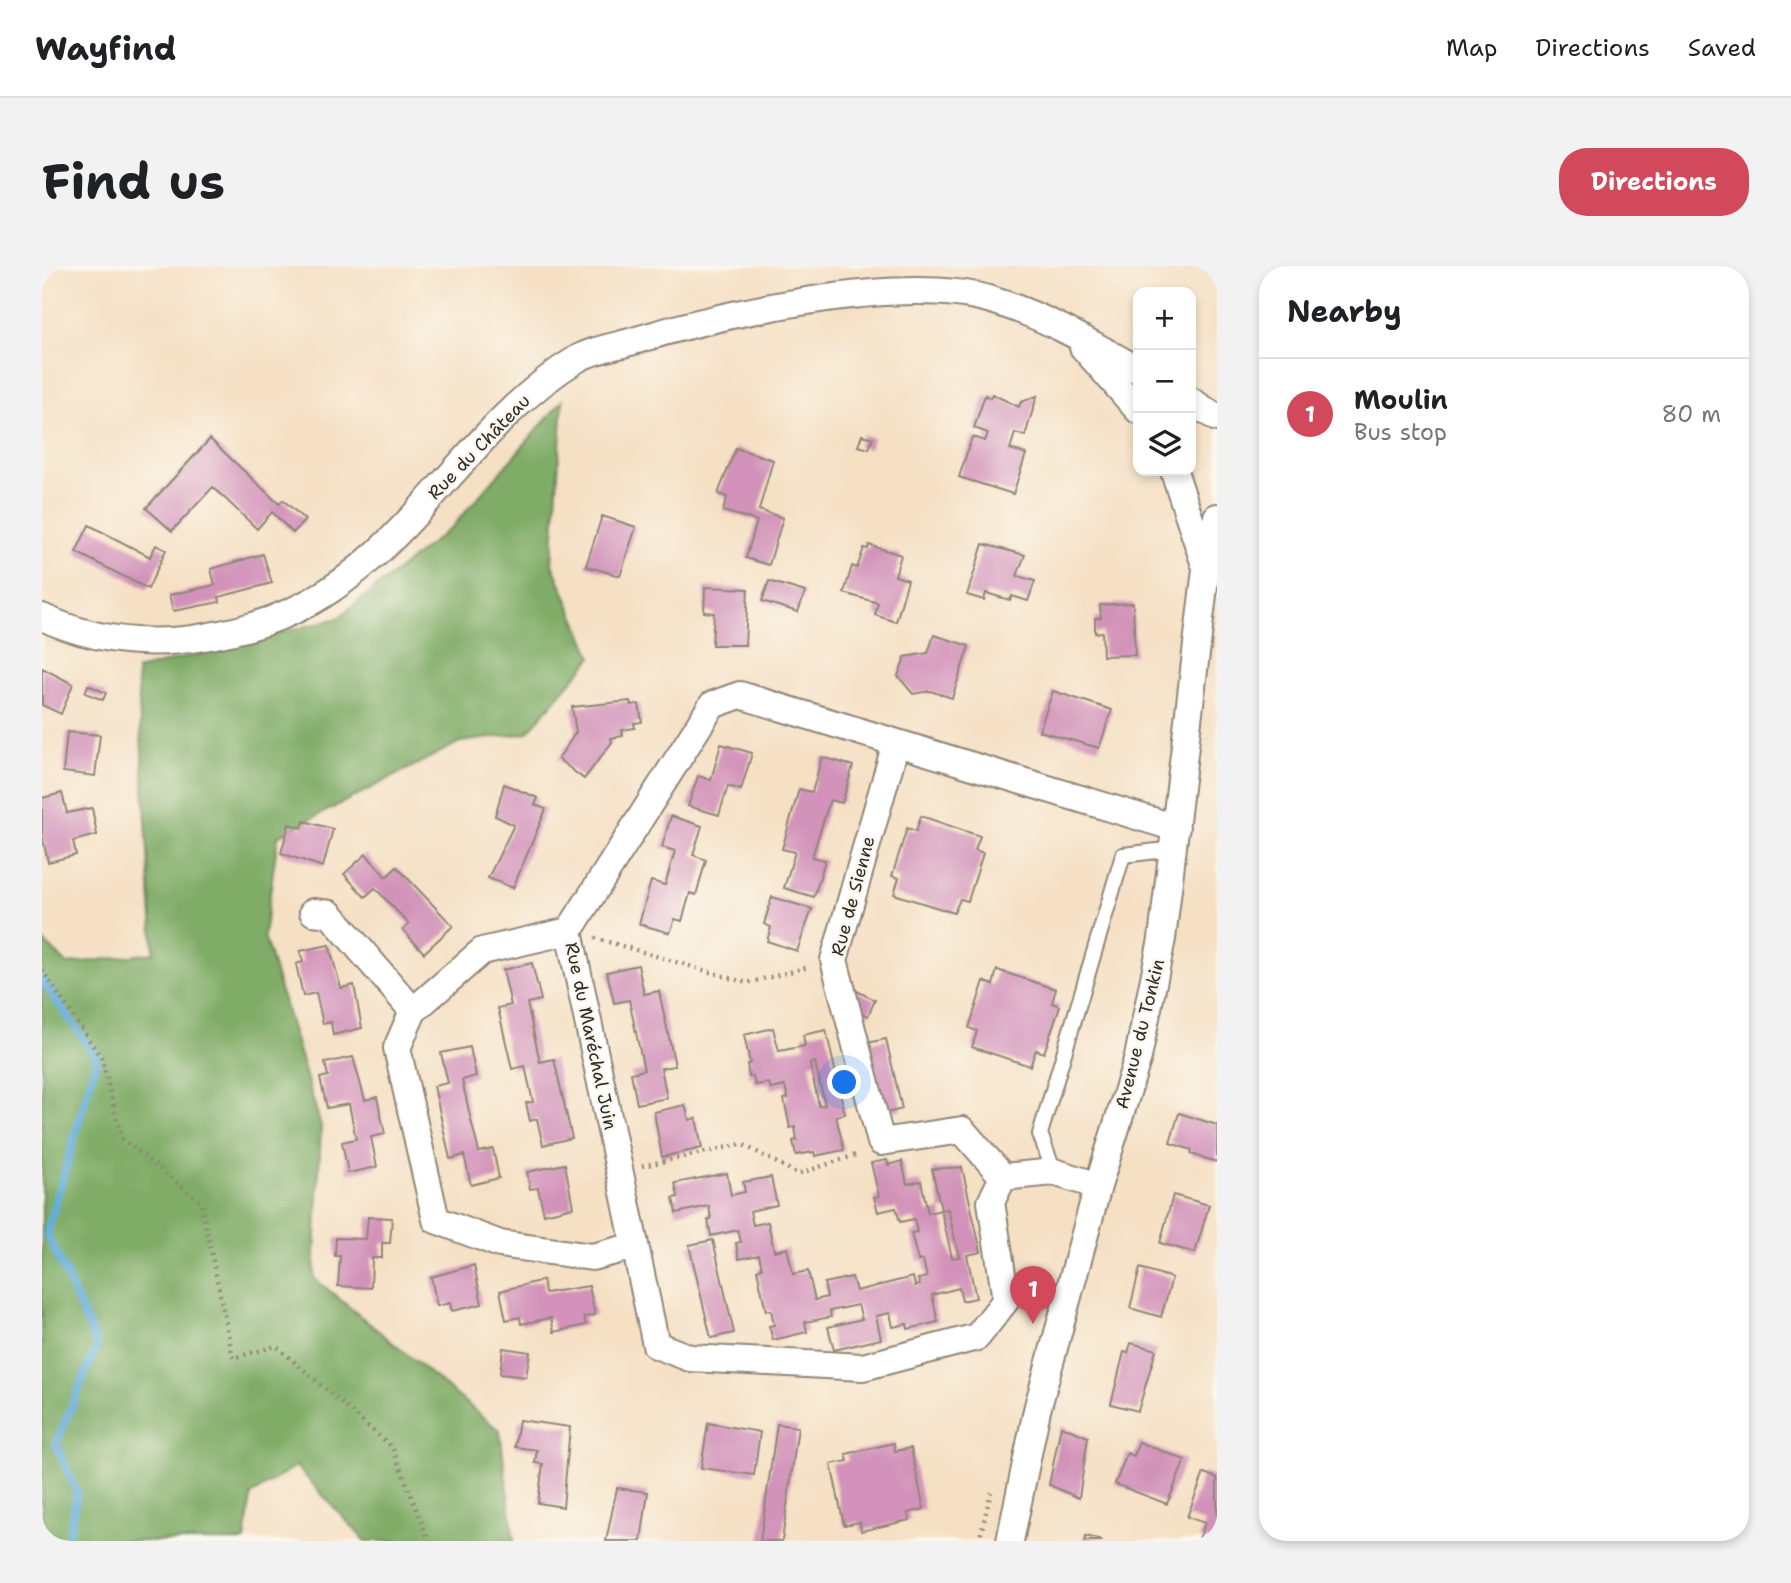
<!DOCTYPE html>
<html lang="en">
<head>
<meta charset="utf-8">
<style>
  body { margin:0; font-family:"Shantell Sans",sans-serif; background:#f2f2f2; color:#202124 }
  .controls { position:absolute; right:21px; top:21px; display:grid; overflow:hidden; border-radius:14px; box-shadow:0 4px 10px #0003 }
  .controls button { width:63px; height:63px; display:grid; place-items:center; padding:0; border:0; border-bottom:2px solid #e0e0e0; background:#fff; color:#202124; font:35px sans-serif }
  .you { position:absolute; left:803px; top:817px; width:24px; height:24px; margin:-18px; border:5px solid #fff; border-radius:50%; background:#1a73e8; box-shadow:0 0 0 10px #1a73e833 }
  .badge { display:grid; place-items:center; width:46px; height:46px; border-radius:50%; background:#d1495b; color:#fff; font-size:23px; font-weight:700 }
  .pin { position:absolute; translate:-50% -58px; filter:drop-shadow(0 2px 4px #0008) }
  .pin::after { content:''; position:absolute; top:37px; width:24px; height:21px; background:inherit; clip-path:polygon(0 0,100% 0,50% 100%) }
  .list { margin:0; padding:0; list-style:none }
  h2 { display:flex; justify-content:space-between; align-items:center; height:91px; margin:0; padding:0 28px; font-size:30px }
  h2 small { font-size:23px; font-weight:400; color:#757577 }
  .list li { display:grid; grid-template-columns:46px 1fr auto; gap:21px; align-items:center; box-sizing:border-box; height:112px; padding:0 28px; border-top:2px solid #e0e0e0 }
  .list b { display:block; font-size:26px; white-space:nowrap }
  .list p { margin:0; font-size:23px; white-space:nowrap; color:#757577 }
  .list em { font-size:23px; font-style:normal; color:#757577 }
  .icon { flex:none; width:38px; height:38px; fill:none; stroke:currentColor; stroke-width:2; stroke-linecap:round; stroke-linejoin:round }
  .map { position:relative; flex:none; width:1175px; height:1275px; overflow:hidden; border-radius:28px }
  header { display:flex; align-items:center; gap:42px; box-sizing:border-box; height:98px; padding:0 35px; background:#fff; border-bottom:2px solid #e0e0e0 }
  header strong { font-size:33px }
  nav { display:flex; gap:38px; margin-inline-start:auto; font-size:24px }
  .intro { display:flex; align-items:center; justify-content:space-between; box-sizing:border-box; height:168px; padding:0 42px }
  h1 { margin:0; font-size:49px }
  .button { padding:18px 32px; border-radius:28px; background:#d1495b; color:#fff; font-size:24px; font-weight:700 }
  main { display:flex; gap:42px; padding:0 42px }
  aside { flex:1; background:#fff; border-radius:28px; box-shadow:0 4px 10px #0003 }
  .map>svg:first-child { display:block }
</style>
</head>
<body>
<header>
<strong>Wayfind</strong>
<nav><a>Map</a><a>Directions</a><a>Saved</a></nav>
</header>
<div class="intro"><h1>Find us</h1><a class="button">Directions</a></div>
<main>
<div class="map">
<svg width="1175" height="1275" viewBox="0 0 1175 1275">
  <rect width="100%" height="100%" fill="#fbf7ec"/>
  <filter id="ink" filterUnits="userSpaceOnUse"><feTurbulence type="fractalNoise" baseFrequency=".0143" numOctaves="2"/><feDisplacementMap in="SourceGraphic" scale="14" xChannelSelector="R" yChannelSelector="G"/><feConvolveMatrix kernelMatrix="1 2 1 2 8 2 1 2 1" color-interpolation-filters="sRGB"/></filter>
  <filter id="wash" filterUnits="userSpaceOnUse"><feTurbulence type="fractalNoise" baseFrequency=".00686" numOctaves="4" result="noise"/><feDisplacementMap in="SourceGraphic" scale="28" xChannelSelector="R" yChannelSelector="G"/><feGaussianBlur stdDeviation="1.57" result="paint"/><feColorMatrix in="noise" values="0 0 0 0 0 0 0 0 0 0 0 0 0 0 0 0 0 1.4 0 .05"/><feComposite in="paint" operator="in"/></filter>
  <g filter="url(#wash)">
    <rect width="100%" height="100%" fill="#f5e0c4"/>
    <path fill="#7fac66" stroke="#556c48" stroke-width="2" d="M521,134L510,298L550,391L485,467L418,476L236,570L222,670L279,860L272,1012L458,1165L472,1275H323L254,1200L209,1229L203,1275H0V674L26,698L112,687L95,404L296,352L411,260Z"/>
    <g fill="none" stroke-linecap="round" stroke-linejoin="round">
      <path stroke="#62adda" stroke-width="8" d="M0,714L55,792L5,967L55,1079L14,1178L35,1227L26,1275"/>
    </g>
    <g id="blocks">
      <path fill="#d292b9" fill-rule="evenodd" d="M950,128L977,141L979,136L995,130L983,170L973,167L968,183L984,188L971,228L917,211L930,171L943,175L946,167L932,162L943,129L948,132Z
        M820,169L831,172L827,183L816,180Z
        M168,173L237,238L241,234L263,254L251,267L230,246L215,263L171,221L130,265L104,242Z
        M694,182L731,194L717,244L741,252L727,299L704,292L715,255L681,245L685,231L676,228Z
        M560,250L594,261L578,310L544,300Z
        M47,259L108,291L114,279L124,284L106,323L34,286Z
        M941,278L983,289L975,310L993,315L986,335L970,330L968,334L944,327L942,334L925,329Z
        M827,279L859,289L853,310L866,314L854,356L833,349L836,337L802,327L810,300L815,302L822,282L826,283Z
        M221,288L230,317L177,331L178,336L131,345L127,329L173,319L169,303Z
        M727,315L763,326L756,346L720,335Z
        M663,321L706,323L703,379H670L672,347L662,346Z
        M1091,337L1093,389L1061,390L1060,366L1053,367V352H1059L1058,339Z
        M892,369L927,380L910,432L888,425L871,428L856,410L863,391L886,387Z
        M0,402L31,418L19,448L0,439Z
        M46,419L64,427L61,434L43,427Z
        M1011,425L1070,444L1057,482L997,465Z
        M588,435L589,439L597,438L600,456L592,457L593,462L580,464L581,470L569,472L570,476L542,513L516,493L534,466L530,441Z
        M25,466L58,469L53,510L21,506Z
        M679,478L710,487L699,524L686,520L677,549L646,540L656,510L669,514Z
        M780,491L811,500L800,537L788,534L770,591L783,594L772,631L742,622L753,586L740,583L757,523L770,526Z
        M462,518L496,532L493,539L504,543L471,622L446,612L472,559L453,550Z
        M20,527L25,547L50,542L55,569L31,575L34,589L6,596L0,569V532Z
        M629,550L660,560L651,589L664,594L654,629L648,627L640,655L633,653L628,667L597,658L609,615L623,619L633,585L620,581Z
        M879,550L938,570L933,584L941,587L926,635L918,633L912,647L852,628L857,612L850,610L865,562L874,565Z
        M262,555L291,563L281,601L239,587L247,558L260,562Z
        M324,588L344,611L355,601L411,660L382,687L361,664L367,658L333,622L323,631L302,608Z
        M730,631L770,643L755,685L725,675L729,661L722,658Z
        M287,679L299,722L312,719L320,762L291,769L289,756L281,758L274,727L261,730L254,698L261,696L258,685Z
        M490,697L499,734L485,737L498,796L512,793L530,872L501,879L495,853L488,855L484,837L491,836L483,800L470,803L456,742L469,739L461,704Z
        M596,699L602,728L617,725L633,800L619,802L625,832L595,838L589,807L602,804L587,734L572,737L565,706Z
        M955,704L1014,723L1010,737L1018,740L1002,787L994,784L988,800L930,781L935,765L927,762L942,715L951,719Z
        M815,725L833,734L826,750L809,743Z
        M731,762L737,785L763,780L761,769L784,764L803,848L794,850L802,884L773,890L772,886L754,889L751,875L755,874L753,861L748,862L742,833L746,832L743,820L729,823L727,817L713,819L711,810L707,811L705,798L708,797L702,769ZM773,796L783,839L777,840L768,798Z
        M844,773L860,843L837,849L821,778Z
        M428,781L434,810L420,814L428,850L437,886L451,883L457,912L429,919L422,889L408,893L392,820L406,817L399,787Z
        M311,791L323,834L335,831L343,868L329,871L335,901L306,907L300,876L314,873L307,838L285,842L278,812L286,810L283,797Z
        M643,839L647,854L654,852L660,882L620,891L612,846Z
        M1137,847L1175,859V896L1149,888L1150,884L1128,877Z
        M845,894L846,899L860,895L865,918L879,915L886,947L899,944L910,992L917,991L906,943L899,944L890,903L920,901L939,986L925,989L934,1032L920,1035L917,1022L890,1029L896,1056L866,1063L865,1058L851,1061L848,1047L834,1050L839,1073L792,1084L786,1061L820,1053L816,1039L788,1045L789,1051L763,1056L765,1066L731,1074L727,1060L732,1059L729,1044L724,1045L715,1004L720,1002L717,989L697,993L694,977L699,976L696,964L669,970L666,954L669,953L667,940L634,947L631,932L636,931L633,917L685,907L689,929L703,926L701,916L729,911L735,939L708,945L711,959L726,956L732,985L745,982L751,1008L766,1005L773,1034L785,1031L782,1017L810,1011L814,1025L871,1011L873,1020L878,1019L876,1013L885,1011L881,994L876,995L869,967L875,966L872,953L858,956L854,942L836,946L832,931L837,930L829,897Z
        M523,898L531,941L502,948L496,922L488,923L485,906Z
        M1131,929L1167,939L1153,987L1118,977Z
        M326,951L350,952L348,977H340V992H330L329,1022L296,1020L298,990H293L294,972L324,973Z
        M671,974L692,1067L669,1072L647,979Z
        M432,999L440,1038L410,1045L408,1037L395,1040L389,1011Z
        M1098,1002L1130,1012L1119,1051L1088,1042Z
        M501,1014L503,1027L547,1020L553,1049L542,1051L544,1059L512,1066L509,1052L479,1058L478,1051L464,1054L458,1025Z
        M1089,1077L1114,1084L1096,1145L1069,1138L1082,1086L1086,1087Z
        M461,1082L488,1086L484,1111L458,1108Z
        M477,1154L528,1161L521,1241L496,1237L501,1198L493,1197L495,1184L473,1181Z
        M666,1157L718,1166L712,1209L659,1202Z
        M735,1158L756,1161L740,1275H718Z
        M1019,1160L1046,1171L1037,1232L1007,1219Z
        M1097,1176L1143,1194L1125,1238L1073,1218L1085,1187L1092,1190Z
        M852,1177L853,1185L869,1182L882,1243L866,1247L868,1254L819,1265L818,1256L802,1259L789,1198L806,1195L804,1188Z
        M1162,1207L1175,1212V1275L1157,1273L1163,1257L1145,1251Z
        M575,1222L606,1226L599,1275H564Z
        M1044,1270L1059,1274V1275H1043Z"/>
    </g>
  </g>
  <g filter="url(#ink)">
    <use href="#blocks" fill-opacity="0" stroke="#908678" stroke-width="2"/>
    <g fill="none" stroke-linecap="round" stroke-linejoin="round">
      <defs>
        <path id="lane" d="M1012,906L998,868L1081,589L1132,583"/>
        <path id="street" d="M1041,81L1096,144
          M1149,135L1175,152
          M1132,205L1162,296
          M0,351C52,375 105,381 162,371C206,364 251,349 288,324C383,261 437,152 535,93C550,84 571,81 588,76C677,48 857,8 946,33C1001,49 1047,76 1096,104
          M854,477L792,694L839,876L920,864L961,911L1012,906L1056,920
          M271,646L288,648L371,745
          M527,665L440,685L371,745L355,782L394,954L458,978L550,991L593,980
          M961,911L949,936L964,1034L935,1071L821,1101L648,1092L614,1079L527,665L670,439L698,429L1134,562
          M968,1275L995,1144L1056,920L1096,791L1120,673L1164,303L1175,251"/>
      </defs>
      <use href="#lane" stroke="#908678" stroke-width="18"/>
      <use href="#street" stroke="#908678" stroke-width="30"/>
      <path stroke="#908678" stroke-width="4.5" stroke-dasharray="2 5" stroke-linecap="butt" d="M553,672L705,717L767,701
        M0,704L60,793L79,872L159,936L191,1092L234,1080L350,1181L387,1275
        M600,900L700,878L756,908L817,888
        M937,1275L949,1226"/>
      <use href="#lane" stroke="#fff" stroke-width="14"/>
      <use href="#street" stroke="#fff" stroke-width="26"/>
    </g>
  </g>
  <g text-anchor="middle" dominant-baseline="central" stroke-width="5" stroke-linejoin="round" paint-order="stroke">
    <g font-size="18" fill="#2b2b2b" stroke="#fbf7ec">
      <text transform="translate(437 181) rotate(-46)">Rue du Château</text>
      <text transform="translate(811 630) rotate(-75)">Rue de Sienne</text>
      <text transform="translate(1098 768) rotate(-76)">Avenue du Tonkin</text>
      <text transform="translate(549 770) rotate(78)">Rue du Maréchal Juin</text>
    </g>
  </g>
</svg>
<div class="controls">
<button>+</button>
<button>−</button>
<button><svg class="icon" aria-label="layers" viewBox="0 0 24 24"><path d="M12 4l9 5-9 5-9-5zM3 14l9 5 9-5"/></svg></button>
</div>
<div class="you"></div>
<div class="pin badge" style="left:991px;top:1058px">1</div>
</div>
<aside>
<h2>Nearby<small></small></h2>
<ul class="list">
<li><span class="badge">1</span><div><b>Moulin</b><p>Bus stop</p></div><em>80 m</em></li>
</ul>
</aside>
</main>
</body>
</html>
